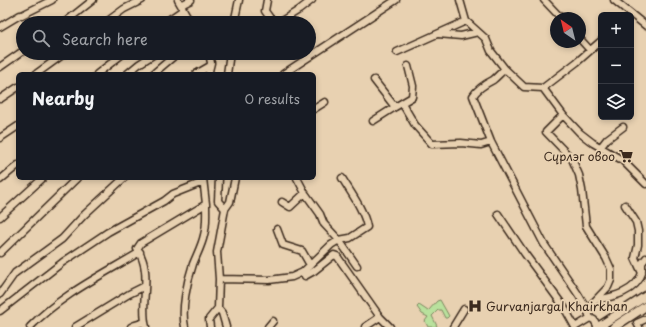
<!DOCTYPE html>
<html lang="en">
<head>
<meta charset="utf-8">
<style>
  body { margin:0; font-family:"Playpen Sans",sans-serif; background:#242831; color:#f1f3f6 }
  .controls { position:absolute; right:12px; top:12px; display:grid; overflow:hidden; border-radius:6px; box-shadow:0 2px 6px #0003 }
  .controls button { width:36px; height:36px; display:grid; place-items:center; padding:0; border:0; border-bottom:1px solid #363941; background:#171b24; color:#f1f3f6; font:20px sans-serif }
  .compass { position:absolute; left:550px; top:12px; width:36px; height:36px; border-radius:50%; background:#171b24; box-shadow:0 2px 6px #0003; rotate:325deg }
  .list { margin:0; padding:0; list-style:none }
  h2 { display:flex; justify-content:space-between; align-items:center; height:52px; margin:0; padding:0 16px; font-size:17px }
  h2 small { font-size:13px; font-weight:400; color:#9ea1a6 }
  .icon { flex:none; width:22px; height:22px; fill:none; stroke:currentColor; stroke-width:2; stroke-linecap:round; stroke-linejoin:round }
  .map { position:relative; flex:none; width:646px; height:327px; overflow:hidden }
  .search { position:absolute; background:#171b24; box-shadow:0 2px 6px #0003; left:16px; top:16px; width:300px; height:44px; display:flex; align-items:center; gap:10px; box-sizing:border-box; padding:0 14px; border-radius:22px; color:#9ea1a6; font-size:15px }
  .panel { position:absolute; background:#171b24; box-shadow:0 2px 6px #0003; left:16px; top:72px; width:300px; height:108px; border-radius:6px }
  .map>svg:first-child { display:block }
</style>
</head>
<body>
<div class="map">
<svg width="646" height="327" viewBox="0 0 646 327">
  <rect width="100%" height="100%" fill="#e8d1b1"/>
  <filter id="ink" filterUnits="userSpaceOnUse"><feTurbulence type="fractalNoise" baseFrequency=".025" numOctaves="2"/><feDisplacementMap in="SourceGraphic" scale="8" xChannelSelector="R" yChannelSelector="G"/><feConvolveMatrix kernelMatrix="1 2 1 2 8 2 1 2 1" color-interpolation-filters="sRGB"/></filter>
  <g filter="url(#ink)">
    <path fill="#b9e19d" stroke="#7a865e" d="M440,300L449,316L447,318H445L441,310H438L432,316L437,326L435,327H428L425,321L428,317L422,314L417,307L419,305L428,311L437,301Z"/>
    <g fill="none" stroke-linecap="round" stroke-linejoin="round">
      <defs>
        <path id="minor" d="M178,0L191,23
          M267,0L265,11L270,18L278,23L299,10L312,0
          M460,0L466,21L486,39L491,51L505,69L524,87L543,88L577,62L601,41
          M544,0L561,18
          M614,0L646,26
          M181,5L191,0
          M64,23L93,0
          M105,23L124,9L142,0
          M164,23L183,10
          M234,23L239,0
          M0,27L20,15H22L52,0
          M438,34L461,36L478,32
          M580,39L590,50
          M397,52L466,21
          M209,53L211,63L209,71L210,74
          M0,67L23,51
          M505,69C501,72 497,77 493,80C485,84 478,88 473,96L491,142L544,244L578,294L587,309L590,318
          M36,74L65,53
          M97,74L124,53
          M127,74L139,64L156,53
          M153,74L173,57L174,53
          M196,74L210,66
          M227,74L230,53
          M283,74L396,0
          M374,80L395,107L412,97L413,86L408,66
          M543,88L563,115L580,133L593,143L622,160L646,184
          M0,99L18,87
          M402,103L415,125L432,144L461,143L481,145L491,142
          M314,109L325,102
          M563,115L546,132L572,159L579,175L582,190L586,226L606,258L611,269V280L608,287L587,309
          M373,121L395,107
          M0,138L18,126
          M600,148L607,139L623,127
          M297,178L305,193L320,214L324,224L339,240L350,238L367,227C364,210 351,193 342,178
          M0,180L18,165
          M282,202L290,207L305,193
          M225,209L230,202L235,178
          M498,214L525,254L564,307L575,327
          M0,217L43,178
          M277,229L283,245L302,251L310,265
          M0,253L77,178
          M642,270V263L646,258
          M305,276L314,271L334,255L337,256L380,317L390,327
          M219,279L269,280L292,277L303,272L331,245L339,240L357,266
          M0,294L15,273L62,239L84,215L124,178
          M596,300C613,297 636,292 642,273L635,258L638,245V231L636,222L625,205
          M218,308L222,313L226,327
          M0,311L63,262L108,232L164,201L173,194L203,182
          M30,327C61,295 102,275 140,252
          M75,327L129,294L145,286
          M131,327L135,325L145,322
          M146,327C139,301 154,273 137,249L141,243L206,204L203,178
          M185,327C181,309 187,282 193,264C197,254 202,245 204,235C207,225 206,215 206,204
          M210,327L209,319L218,308L219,279L217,252L225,209L218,201L219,178
          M268,327L273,321
          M365,327L380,317
          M453,327L464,309
          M575,327L590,318L594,320L598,327
          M639,327L637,323L646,319"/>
        <path id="major" d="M598,327L646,296
          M614,327L646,306"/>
      </defs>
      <use href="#minor" stroke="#3b2a1e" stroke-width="9"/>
      <use href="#major" stroke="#3b2a1e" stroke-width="11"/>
      <use href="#minor" stroke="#e8d1b1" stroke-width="6"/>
      <use href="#major" stroke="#e8d1b1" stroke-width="8"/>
    </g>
  </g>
  <defs>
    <symbol id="supermarket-bare" viewBox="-9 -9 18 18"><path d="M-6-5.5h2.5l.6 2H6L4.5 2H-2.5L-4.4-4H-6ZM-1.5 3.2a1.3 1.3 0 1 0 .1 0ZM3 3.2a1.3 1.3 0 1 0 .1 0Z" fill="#3b2a1e" stroke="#e8d1b1" stroke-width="2.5" paint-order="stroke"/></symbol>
    <symbol id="hospital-bare" viewBox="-9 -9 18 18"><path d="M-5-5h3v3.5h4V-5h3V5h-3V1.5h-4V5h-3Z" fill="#3b2a1e" stroke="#e8d1b1" stroke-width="2.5" paint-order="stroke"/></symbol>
  </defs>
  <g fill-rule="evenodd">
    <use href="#supermarket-bare" x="616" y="146" width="20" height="20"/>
    <use href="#hospital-bare" x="465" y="296" width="20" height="20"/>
  </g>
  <g text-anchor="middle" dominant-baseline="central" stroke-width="4" stroke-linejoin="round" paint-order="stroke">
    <g font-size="12" fill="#3b2a1e" stroke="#e8d1b1" text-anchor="end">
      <text x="615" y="156">Сүрлэг овоо</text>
      <text x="486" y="306" text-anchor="start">Gurvanjargal Khairkhan</text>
    </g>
  </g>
</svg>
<div class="controls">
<button>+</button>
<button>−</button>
<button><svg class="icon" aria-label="layers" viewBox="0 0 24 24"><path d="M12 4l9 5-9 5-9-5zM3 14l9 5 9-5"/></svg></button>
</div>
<svg class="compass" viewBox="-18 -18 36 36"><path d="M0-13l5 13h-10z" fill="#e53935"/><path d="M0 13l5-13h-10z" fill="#9ea1a6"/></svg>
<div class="search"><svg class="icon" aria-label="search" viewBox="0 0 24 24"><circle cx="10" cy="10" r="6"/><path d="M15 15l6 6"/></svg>Search here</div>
<section class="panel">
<h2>Nearby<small>0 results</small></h2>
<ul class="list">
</ul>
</section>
</div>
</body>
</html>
